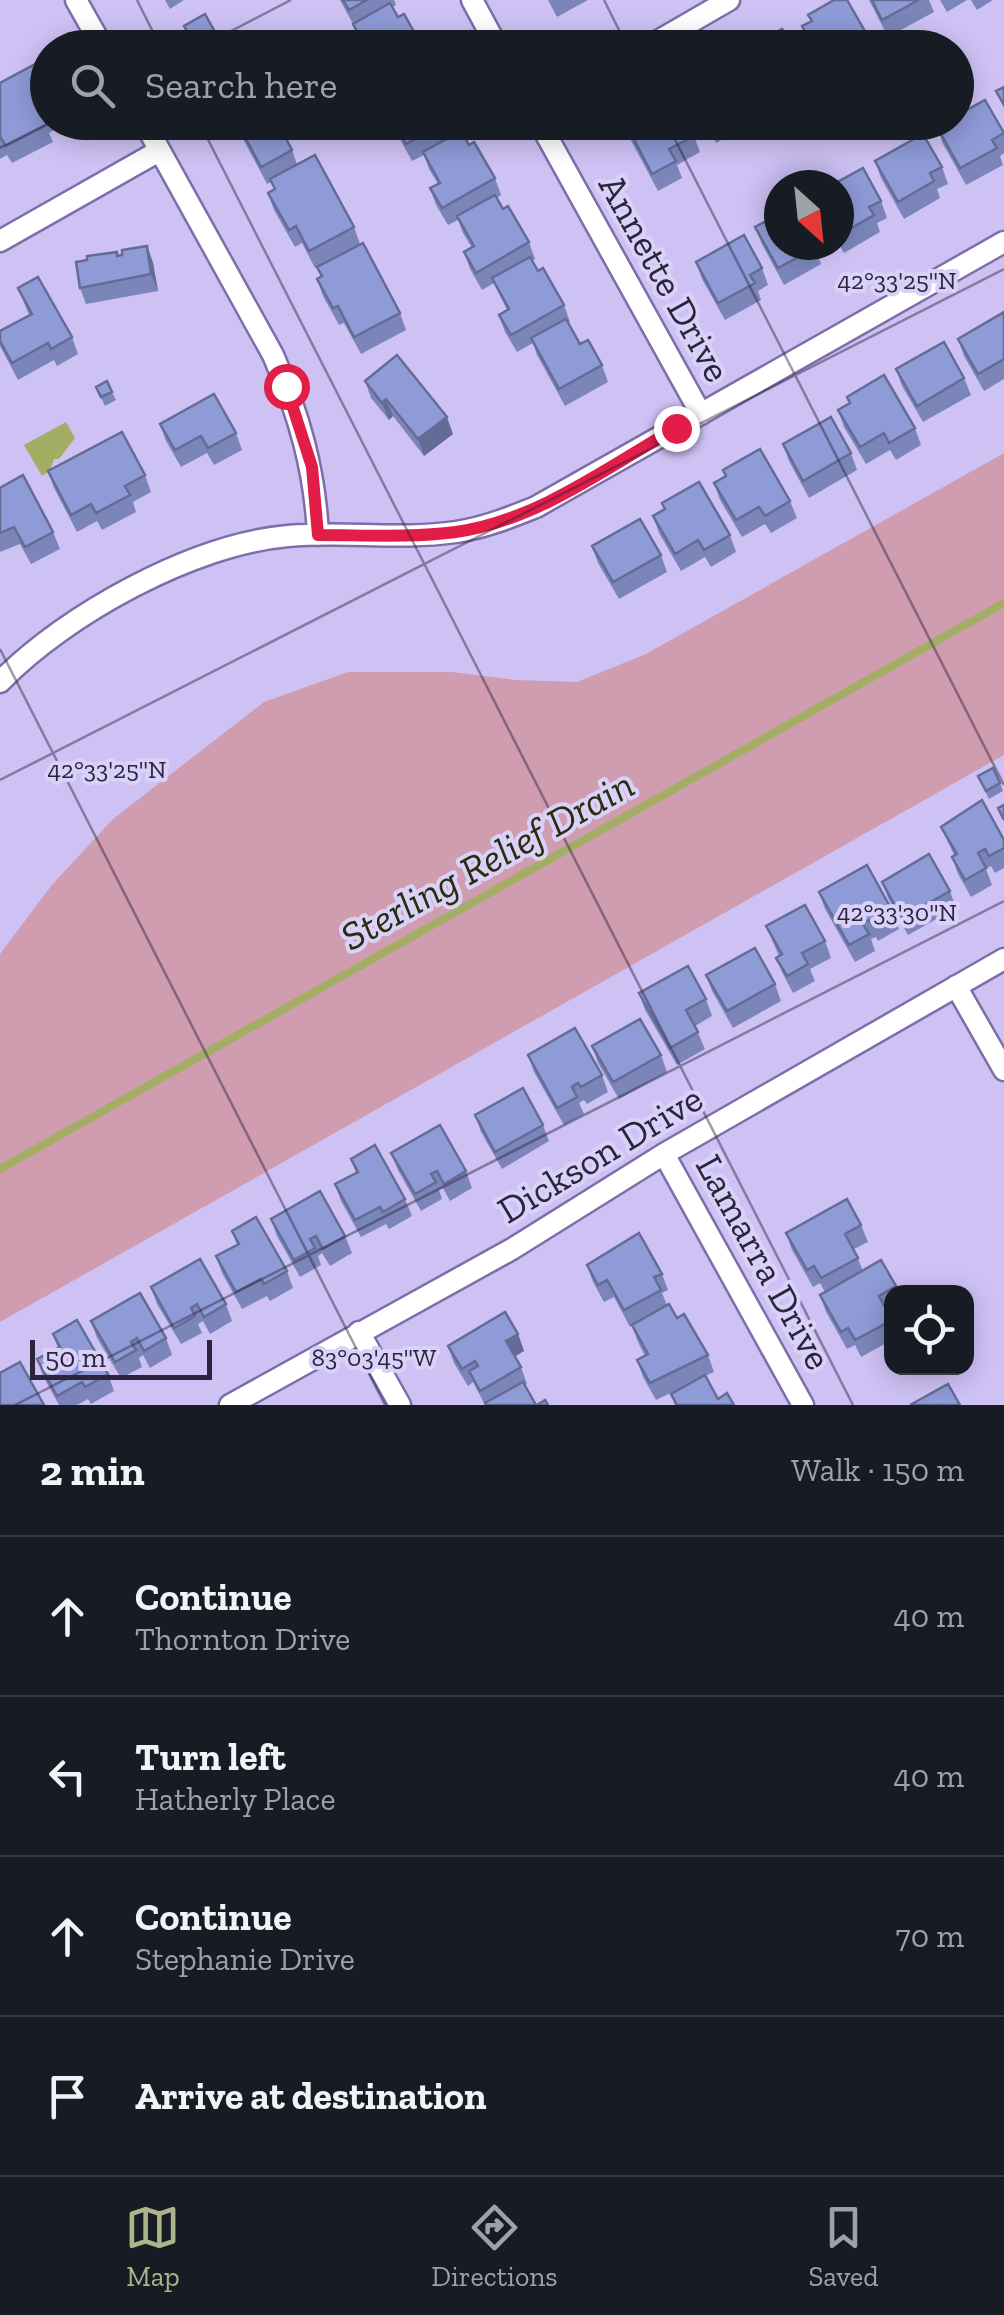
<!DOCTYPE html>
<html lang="en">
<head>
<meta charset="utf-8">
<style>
  body { margin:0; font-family:"Zilla Slab",serif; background:#242831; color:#f1f3f6 }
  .controls { position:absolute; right:30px; bottom:30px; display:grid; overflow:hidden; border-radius:20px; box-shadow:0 5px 25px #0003 }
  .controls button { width:90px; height:90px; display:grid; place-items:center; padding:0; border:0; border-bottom:2px solid #363941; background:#171b24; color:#f1f3f6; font:50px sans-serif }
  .compass { position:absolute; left:764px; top:170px; width:90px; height:90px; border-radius:50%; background:#171b24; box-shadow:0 5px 25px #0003; rotate:153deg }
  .scale { position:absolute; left:30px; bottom:25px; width:182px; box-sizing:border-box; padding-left:10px; border:5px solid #2a243c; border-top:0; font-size:28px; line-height:35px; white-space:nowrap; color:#2a243c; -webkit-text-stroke:8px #dad1f8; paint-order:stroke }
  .stop { position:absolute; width:30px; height:30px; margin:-22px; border:8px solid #e11d48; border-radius:50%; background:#fff }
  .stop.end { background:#e11d48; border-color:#fff; box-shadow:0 2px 10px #0008 }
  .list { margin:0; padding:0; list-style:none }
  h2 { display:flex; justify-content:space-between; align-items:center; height:130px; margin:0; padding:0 40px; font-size:42px }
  h2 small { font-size:32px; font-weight:400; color:#9ea1a6 }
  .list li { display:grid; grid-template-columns:65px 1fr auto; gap:30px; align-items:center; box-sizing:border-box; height:160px; padding:0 40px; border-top:2px solid #363941 }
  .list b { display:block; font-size:38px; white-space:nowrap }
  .list p { margin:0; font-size:32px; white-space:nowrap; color:#9ea1a6 }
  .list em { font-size:32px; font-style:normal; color:#9ea1a6 }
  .icon { flex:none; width:55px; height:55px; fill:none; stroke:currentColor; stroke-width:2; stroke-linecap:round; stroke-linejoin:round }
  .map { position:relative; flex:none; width:1004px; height:1405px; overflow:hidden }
  .search { position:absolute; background:#171b24; box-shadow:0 5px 25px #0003; left:30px; right:30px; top:30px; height:110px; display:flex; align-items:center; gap:25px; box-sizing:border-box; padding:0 35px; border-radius:55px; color:#9ea1a6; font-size:38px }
  .sheet { height:770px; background:#171b24 }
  nav { display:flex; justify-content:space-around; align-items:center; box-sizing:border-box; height:140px; border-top:2px solid #363941; background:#171b24; font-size:28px; color:#9ea1a6 }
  nav a { display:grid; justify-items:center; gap:5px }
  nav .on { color:#aeb38a }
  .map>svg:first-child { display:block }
</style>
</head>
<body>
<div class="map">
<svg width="1004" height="1405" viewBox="0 0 1004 1405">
  <rect width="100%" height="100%" fill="#cec2f5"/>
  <path fill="#d09caf" d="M1004,453V755L0,1322V954L51,886L113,819L264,702L348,672H452L515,680L577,682L646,654Z"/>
  <path fill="#a3ae64" d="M66,422L75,438L59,459H54L50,471L42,476L24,445Z"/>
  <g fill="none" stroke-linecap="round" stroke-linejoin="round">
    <path stroke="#a3ae64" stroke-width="8" d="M0,1169L1004,603"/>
    <defs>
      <path id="street" d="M76,0L103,48
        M472,0L498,48
        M646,48L729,0
        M144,122L273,355C299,414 315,471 318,535
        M539,122L701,414
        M0,241L159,151
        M0,682C66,614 194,544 288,536C344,531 400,540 456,532C484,528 511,517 536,507L1004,242
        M956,986L1004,1070
        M664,1154L803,1405
        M359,1332L400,1405
        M230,1405L512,1249L664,1154L1004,959"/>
    </defs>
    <use href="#street" stroke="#7d6ea9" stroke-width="25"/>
    <use href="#street" stroke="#fff" stroke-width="20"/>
  </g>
  <path fill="#7b85b9" d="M165,0H184L170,9Z
    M340,0H394L396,5L392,7L398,17L423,48H362L353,24Z
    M548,0H588L557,17Z
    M869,0H929L934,12L888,37Z
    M940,0H967L947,12Z
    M971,0H993L977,10Z
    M48,73V122H68L49,133L53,142L12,163L7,155L0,159V83Z
    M234,122H277L292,150L297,164L354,227L360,244L400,313L406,330L361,354L344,323L339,325L323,296L317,279L321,277L317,267L315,268L302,243L295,247L274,210L268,193L274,189L271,182L267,184Z
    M397,122H462L466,131L462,133L469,145L495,178L501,195L497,198L503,209L529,242L535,259L532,261L538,271L564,305L570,322L568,323L580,344L602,365L608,382L565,406L537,355L533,343L517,352L505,332L499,315L507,310L494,283L482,290L470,269L464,252L472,248L463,233L458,220L448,225L436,205L430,188L438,184L429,169L424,155L412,161L401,141L394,124Z
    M624,122L694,136L700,152L677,165L682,178L658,191L628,135Z
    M705,122H753L716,143Z
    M937,127L1004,133V153L1000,156L1003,165L966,185L943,144Z
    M875,161L942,167L948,184L937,189L940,198L904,219L881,178Z
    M839,185L881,201L887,218L877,223L880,232L844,253L839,244Z
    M755,227L779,245H826L828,250L818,256L821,264L784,285L762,244Z
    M147,246L153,263L158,291L86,304L80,288L118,256Z
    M696,262L762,268L768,285L758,291L761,300L725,320L702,279Z
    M18,288L72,337L78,354L57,366L54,360L18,380L0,346V331L29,315Z
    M1004,312V379L984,391L964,356L958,339Z
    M896,369L964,378L971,395L923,422L902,386Z
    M365,381L453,434L424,456L393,416L389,420L371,398Z
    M96,387L112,392L116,400L105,406Z
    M847,397L915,428L921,445L896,460L890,450L866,464L844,427L838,410L849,403Z
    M160,424L236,433L242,450L214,465L207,453L181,467L166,441Z
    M783,444L851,453L857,470L809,498L789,461Z
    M723,470L790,501L797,518L771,533L765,524L742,537L720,500L714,483L725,476Z
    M48,471L145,475L151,492L133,502L136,512L102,530L97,521L77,532L54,488Z
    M0,488L53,532L60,549L31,564L20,544L0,552Z
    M662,503L730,535L736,552L711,567L705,557L681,571L659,533L653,516L664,510Z
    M592,546L661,555L667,572L619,599L598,563Z
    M978,776L1000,783L1003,791L989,799Z
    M941,827L1004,840V868L995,873L991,866L986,869L992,885L971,897L958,874L952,857L954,855Z
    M882,882L950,891L956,908L908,935L888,898Z
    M819,892L893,912L899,929L878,941L876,937L871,939L875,951L855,962L825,909Z
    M766,926L825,941L831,958L810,969L815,981L793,993L783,974L776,958L779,956Z
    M706,975L775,984L781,1001L733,1028L712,991Z
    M639,993L706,999L712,1016L695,1026L705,1049L677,1065L645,1010Z
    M592,1046L661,1055L667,1072L619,1099L598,1063Z
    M528,1055L602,1075L608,1092L587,1104L584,1100L579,1103L584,1114L564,1125L534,1072Z
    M475,1115L543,1125L549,1141L502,1169L481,1132Z
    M391,1153L466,1171L472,1188L450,1201L443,1188L439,1190L442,1199L421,1211L398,1170Z
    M351,1159L405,1199L412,1216L389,1229L386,1224L361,1237L341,1201L335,1184L356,1173Z
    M271,1219L345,1236L352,1253L330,1266L322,1253L318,1256L321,1265L300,1277L277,1236Z
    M861,1225L868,1242L854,1249L863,1271L896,1286L898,1292H892V1309L888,1311L892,1318V1340L861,1357L855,1345L847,1349L826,1312L820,1295L825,1292L820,1283L813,1287L792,1250L786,1233Z
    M232,1231L287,1271L293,1288L270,1301L267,1296L242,1309L222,1273L216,1256L237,1245Z
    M587,1265L662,1274L668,1290L662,1293L667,1305L708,1355L714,1372L705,1376L718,1399L734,1405H675L671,1394L685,1386L656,1400L643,1377L637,1360L645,1356L638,1342L632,1326L630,1327L614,1297L604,1302L593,1282Z
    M151,1287L226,1304L232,1321L210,1334L203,1321L198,1324L202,1333L181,1344L157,1304Z
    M91,1321L166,1338L172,1355L150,1368L143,1355L139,1358L142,1367L121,1378L97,1338Z
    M53,1334L108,1374L114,1391L91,1404L88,1399L77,1405H59L43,1376L37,1359L58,1348Z
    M518,1334L524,1351L515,1356L521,1367L527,1384L525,1385L536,1405H485L473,1382L468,1386L454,1363L448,1346Z"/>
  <path fill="#646c96" d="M147,246L153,263L158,291L151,274Z
    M386,399L393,416L389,420L382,403Z
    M447,417L453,434L424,456L418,439Z
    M518,1334L524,1351L512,1358L506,1341Z"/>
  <path fill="#8f9bd7" stroke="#646c96" stroke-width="2.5" d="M343,0H367L349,10Z
    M834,0H847L874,47L814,48L802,26L812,21L808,15Z
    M872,0H919L882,20Z
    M390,3L398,17L404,14L423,48H366L353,24Z
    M205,14L224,48H191L189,45L194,43L184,26Z
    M782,29L793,48H749Z
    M41,61L48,73V113L42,116L47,125L6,146L1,138L0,139V83Z
    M1004,87V105L996,91Z
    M985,100L1004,133L992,140L997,148L960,168L937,127L945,122H956V116Z
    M237,122H277L292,150L261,167Z
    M397,122H445L406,144L394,124Z
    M625,122H687L694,136L669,149L676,161L652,174Z
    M461,131L469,145L474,142L495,178L442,208L430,188L440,183L423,152Z
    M923,134L942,167L930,173L934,181L898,202L875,161Z
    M315,155L354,227L309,251L296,226L289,230L268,193L275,189L270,179Z
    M863,168L881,201L869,207L874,215L839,235V185H832Z
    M495,195L503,209L508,206L529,242L476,273L464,252L474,246L457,216Z
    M779,214V245H813L815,248L778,268L755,227Z
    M744,235L762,268L750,275L755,283L718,303L696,262Z
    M363,243L400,313L354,337L338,306L333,308L317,279L322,276L317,267Z
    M147,246L151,274L80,288L76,262L87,260V256L117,252V256L122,255V250Z
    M530,257L538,271L543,268L564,305L511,335L499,315L509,309L492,278Z
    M38,277L72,337L51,349L48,343L12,363L0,341V331L32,314L18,288Z
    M1004,312V359L978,374L958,339Z
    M566,319L580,344L588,340L602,365L559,389L531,338Z
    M944,342L964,378L917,406L896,369Z
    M397,355L447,417L418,439L386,399L382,403L365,381Z
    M884,375L915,428L889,443L884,433L860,447L838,410L850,403L847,397Z
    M107,381L112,392L101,397L96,387Z
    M214,394L236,433L208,448L201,436L175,450L160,424Z
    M831,417L851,453L803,481L783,444Z
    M122,432L145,475L125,486L130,495L96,513L91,504L71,515L48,471Z
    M760,449L790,501L765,516L759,507L736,520L714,483L726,476L723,470Z
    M23,475L53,532L25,547L14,527L0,533V488Z
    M699,482L730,535L704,550L698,540L675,554L653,516L665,509L662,503Z
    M640,519L661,555L613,582L592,546Z
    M993,768L1000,783L986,791L978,776Z
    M982,800L1004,840V848L989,856L985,849L978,853L986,868L965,880L952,857L957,854L941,827Z
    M1004,805V820L998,808Z
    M929,854L950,891L902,918L882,882Z
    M867,865L893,912L872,924L869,920L863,924L869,934L849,945L819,892Z
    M805,905L825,941L802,953L808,964L787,976L776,958L782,954L766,926Z
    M755,948L775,984L727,1011L706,975Z
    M688,966L706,999L686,1010L698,1032L670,1048L639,993Z
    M640,1019L661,1055L613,1082L592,1046Z
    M575,1028L602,1075L581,1087L578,1083L572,1087L577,1097L557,1108L528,1055Z
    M523,1088L543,1125L495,1152L475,1115Z
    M440,1125L466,1171L444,1184L437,1171L431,1174L436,1182L415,1194L391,1153Z
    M375,1145L405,1199L383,1212L380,1207L355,1220L335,1184L358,1172L351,1159Z
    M320,1191L345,1236L323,1249L316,1236L310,1239L315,1248L294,1260L271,1219Z
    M847,1199L861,1225L845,1234L858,1258L821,1278L814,1266L807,1270L786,1233Z
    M256,1217L287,1271L264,1284L261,1279L236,1292L216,1256L239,1244L232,1231Z
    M639,1233L662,1274L654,1277L661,1290L624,1310L607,1280L598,1285L587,1265Z
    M200,1259L226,1304L204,1317L197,1304L191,1308L195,1316L174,1328L151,1287Z
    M881,1260L896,1286L879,1296L892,1320L855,1340L848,1328L841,1332L820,1295Z
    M140,1293L166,1338L144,1351L137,1338L131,1342L136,1350L115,1362L91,1321Z
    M669,1304L677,1318L684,1314L708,1355L650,1383L637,1360L648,1354L632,1325Z
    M505,1312L518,1334L506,1341L521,1367L480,1391L469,1371L478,1366L475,1361L462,1369L448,1346Z
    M77,1320L108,1374L85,1387L82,1382L57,1396L37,1359L60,1347L53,1334Z
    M20,1362L44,1405H0V1373Z
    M705,1375L718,1399L727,1393L734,1405H677L671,1394Z
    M523,1382L536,1405H486L485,1403Z
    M948,1384L960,1405H910Z
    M545,1400L548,1405H537Z"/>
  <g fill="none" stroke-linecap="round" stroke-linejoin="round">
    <path stroke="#e11d48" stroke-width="12" d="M286,386L312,467L318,535C364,535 410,538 456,532C536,521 608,467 676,428"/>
  </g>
  <path fill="none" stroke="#2a243c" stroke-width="2.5" stroke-opacity="0.45" d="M137,0L161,48M604,0L628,48M198,48L291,0M199,122L853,1405M666,122L1004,785M0,148L51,122M0,649L385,1405M0,780L1004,269M15,1405L1004,901"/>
  <g text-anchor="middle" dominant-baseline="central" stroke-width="8" stroke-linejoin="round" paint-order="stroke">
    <g font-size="38" fill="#2a243c" stroke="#dad1f8">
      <text transform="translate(665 278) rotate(61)">Annette Drive</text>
      <text transform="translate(600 1154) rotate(-31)">Dickson Drive</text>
      <text transform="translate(764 1262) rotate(61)">Lamarra Drive</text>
    </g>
    <g font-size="40" font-style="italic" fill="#292d0c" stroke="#dad1f8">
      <text transform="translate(487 860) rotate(-29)">Sterling Relief Drain</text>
    </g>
  </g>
  <g font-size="25" text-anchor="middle" fill="#2a243c" stroke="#dad1f8" stroke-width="8" stroke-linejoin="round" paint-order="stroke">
    <text x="897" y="289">42°33'25"N</text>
    <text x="107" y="778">42°33'25"N</text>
    <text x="897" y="921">42°33'30"N</text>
    <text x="374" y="1366">83°03'45"W</text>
  </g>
</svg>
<div class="controls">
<button><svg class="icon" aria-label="locate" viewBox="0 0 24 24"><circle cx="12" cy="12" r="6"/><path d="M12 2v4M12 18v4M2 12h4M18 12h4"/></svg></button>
</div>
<svg class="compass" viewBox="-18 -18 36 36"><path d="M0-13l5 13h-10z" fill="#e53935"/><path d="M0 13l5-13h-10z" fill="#9ea1a6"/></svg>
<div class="scale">50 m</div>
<div class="stop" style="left:286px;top:386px"></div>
<div class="stop end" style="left:676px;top:428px"></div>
<div class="search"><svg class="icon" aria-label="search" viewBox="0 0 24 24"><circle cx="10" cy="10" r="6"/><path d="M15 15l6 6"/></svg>Search here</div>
</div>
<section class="sheet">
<h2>2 min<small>Walk · 150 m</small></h2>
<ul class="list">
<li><svg class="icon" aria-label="ahead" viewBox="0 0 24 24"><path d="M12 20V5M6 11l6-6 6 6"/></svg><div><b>Continue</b><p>Thornton Drive</p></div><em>40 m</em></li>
<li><svg class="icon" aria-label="left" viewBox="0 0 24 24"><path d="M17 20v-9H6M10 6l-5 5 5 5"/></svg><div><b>Turn left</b><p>Hatherly Place</p></div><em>40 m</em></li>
<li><svg class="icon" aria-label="ahead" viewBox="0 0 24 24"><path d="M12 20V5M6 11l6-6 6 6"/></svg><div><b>Continue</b><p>Stephanie Drive</p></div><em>70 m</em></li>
<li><svg class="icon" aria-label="arrive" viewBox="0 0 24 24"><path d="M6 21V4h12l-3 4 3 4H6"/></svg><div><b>Arrive at destination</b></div></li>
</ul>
</section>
<nav>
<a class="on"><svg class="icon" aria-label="map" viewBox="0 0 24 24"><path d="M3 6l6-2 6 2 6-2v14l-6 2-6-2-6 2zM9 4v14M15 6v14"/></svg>Map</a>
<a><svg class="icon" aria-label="directions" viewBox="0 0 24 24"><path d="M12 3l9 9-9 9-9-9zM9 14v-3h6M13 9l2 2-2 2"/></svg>Directions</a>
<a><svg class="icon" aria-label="saved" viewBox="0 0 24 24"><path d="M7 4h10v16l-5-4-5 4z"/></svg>Saved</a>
</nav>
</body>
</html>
